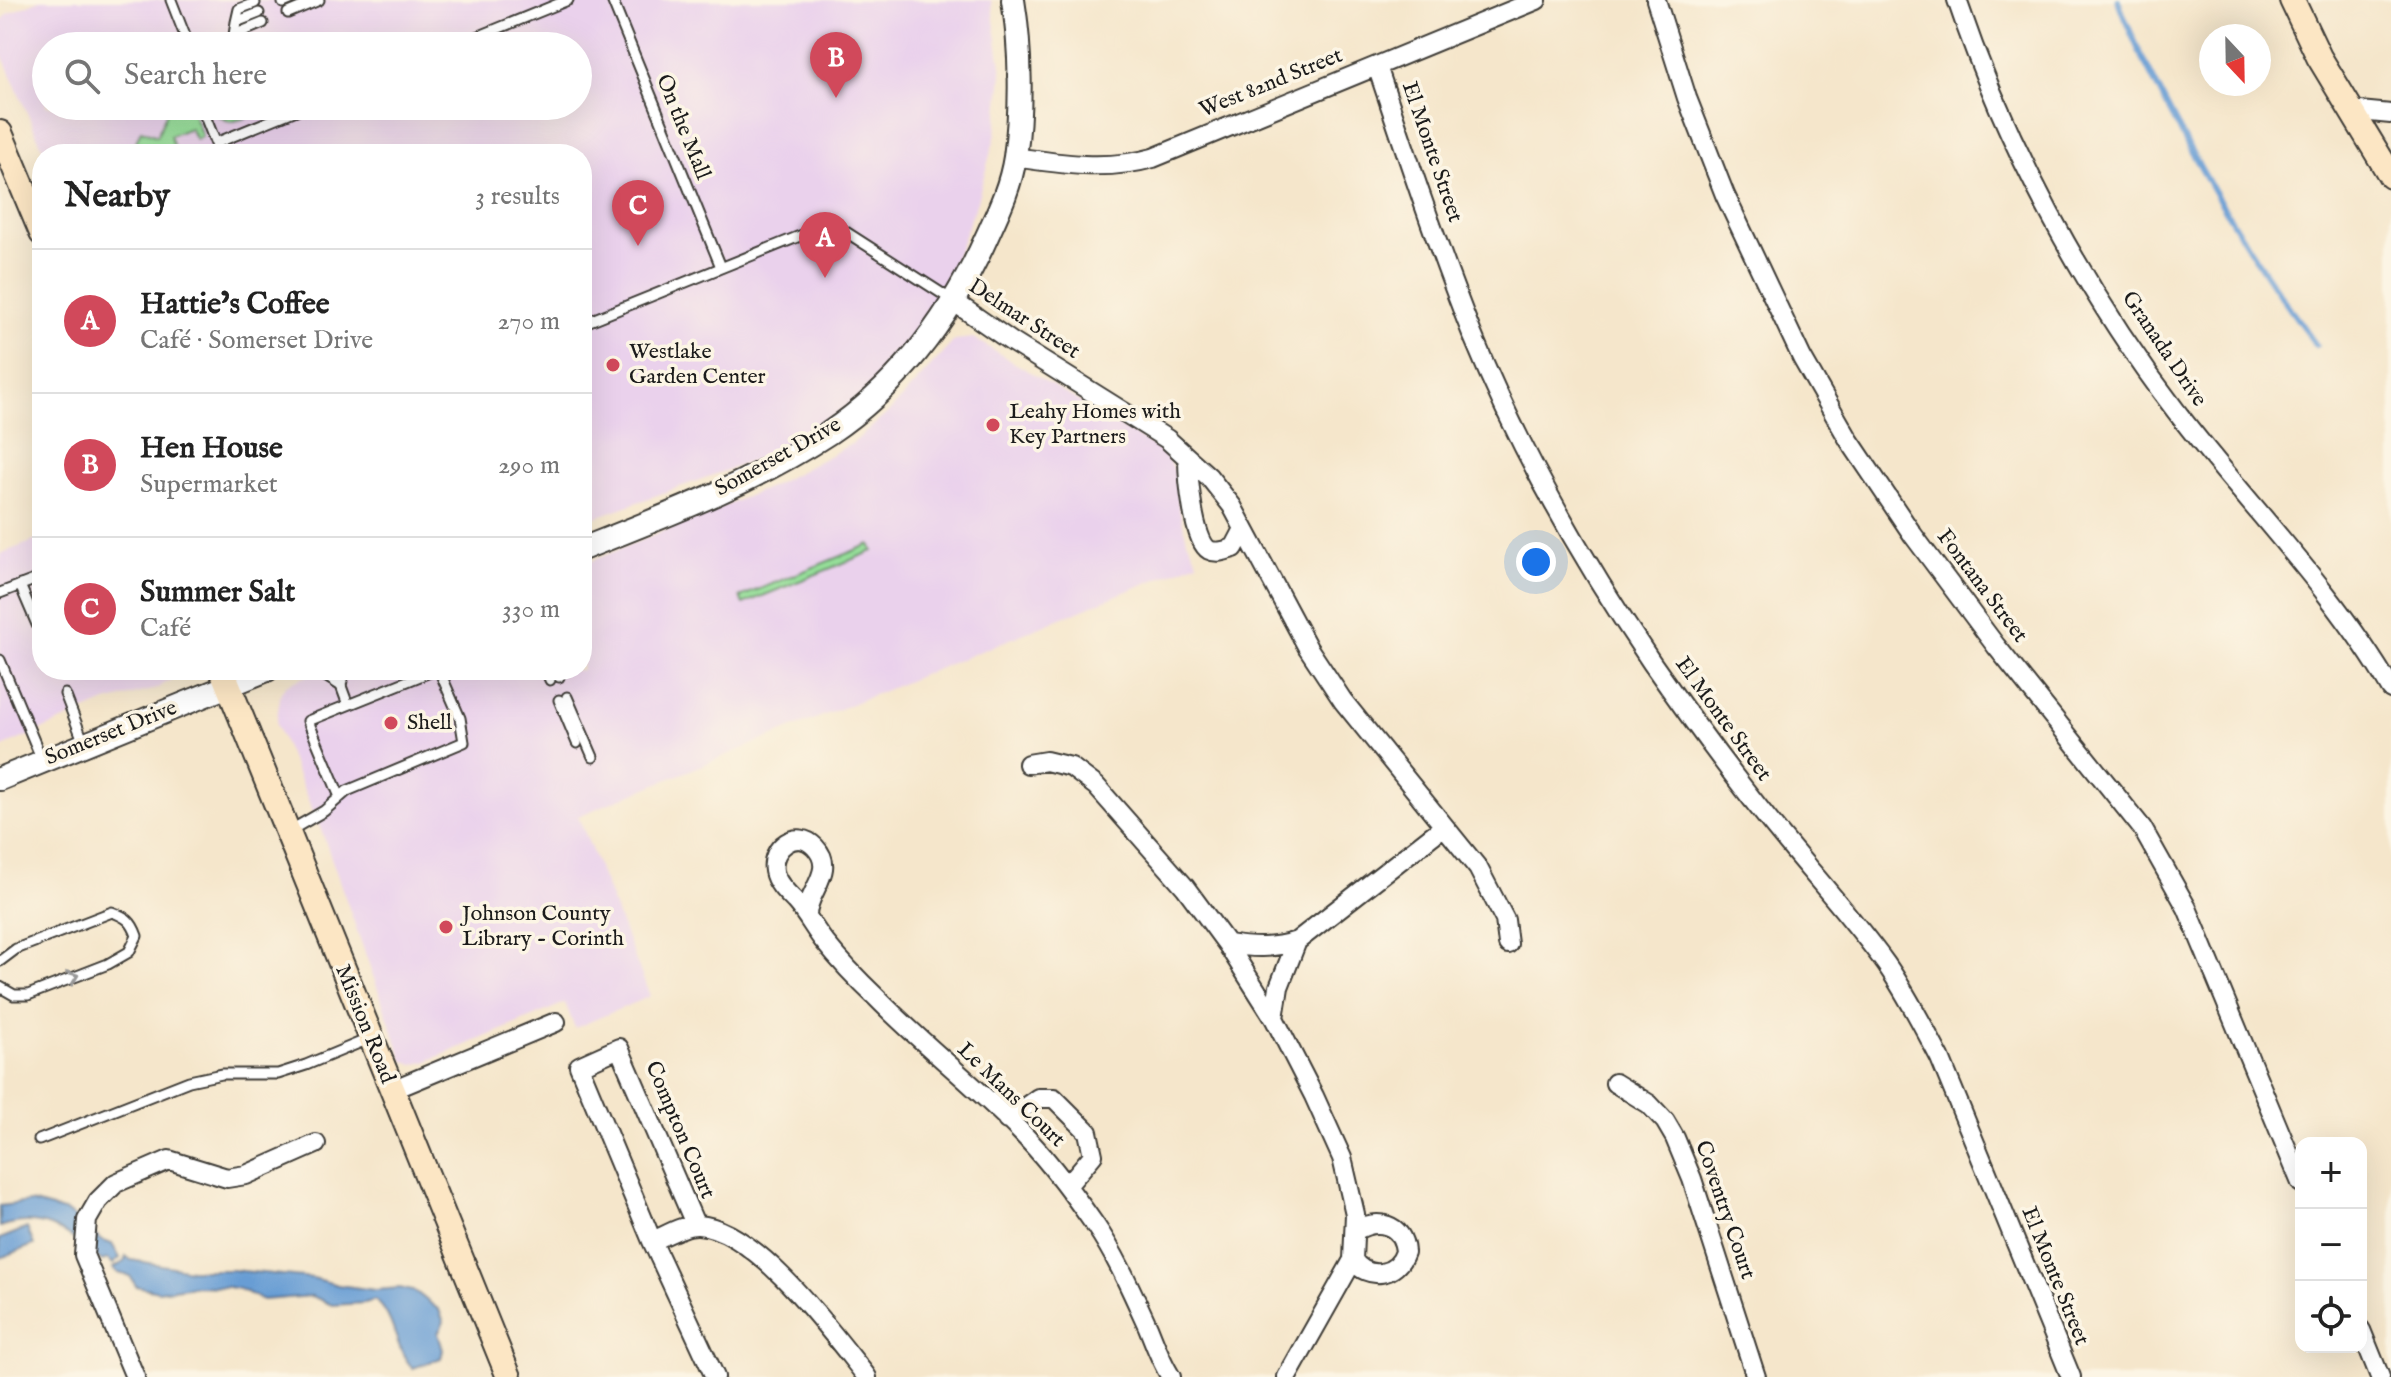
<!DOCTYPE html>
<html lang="en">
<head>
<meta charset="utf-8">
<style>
  body { margin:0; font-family:"IM FELL English",serif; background:#f6f6f6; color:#222 }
  .controls { position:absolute; right:24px; bottom:24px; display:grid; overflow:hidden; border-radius:16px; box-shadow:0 8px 32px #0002 }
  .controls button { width:72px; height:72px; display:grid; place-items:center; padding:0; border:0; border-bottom:2px solid #e0e0e0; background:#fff; color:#222; font:40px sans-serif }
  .compass { position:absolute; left:2199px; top:24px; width:72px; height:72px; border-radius:50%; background:#fff; box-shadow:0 8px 32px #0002; rotate:158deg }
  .you { position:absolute; left:1536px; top:562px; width:28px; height:28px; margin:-20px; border:6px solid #fff; border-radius:50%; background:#1a73e8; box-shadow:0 0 0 12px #1a73e833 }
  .badge { display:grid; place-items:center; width:52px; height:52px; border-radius:50%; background:#d1495b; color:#fff; font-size:26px; font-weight:700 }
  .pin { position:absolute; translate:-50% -66px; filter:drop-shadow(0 2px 4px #0008) }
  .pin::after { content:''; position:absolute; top:42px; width:28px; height:24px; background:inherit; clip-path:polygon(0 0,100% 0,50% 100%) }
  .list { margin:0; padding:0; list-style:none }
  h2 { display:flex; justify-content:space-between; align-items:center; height:104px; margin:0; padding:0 32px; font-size:34px }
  h2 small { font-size:26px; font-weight:400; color:#767676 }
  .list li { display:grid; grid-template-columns:52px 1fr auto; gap:24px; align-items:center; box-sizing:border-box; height:144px; padding:0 32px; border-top:2px solid #e0e0e0 }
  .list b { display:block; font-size:30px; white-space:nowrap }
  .list p { margin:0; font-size:26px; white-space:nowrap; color:#767676 }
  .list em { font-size:26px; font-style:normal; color:#767676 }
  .icon { flex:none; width:44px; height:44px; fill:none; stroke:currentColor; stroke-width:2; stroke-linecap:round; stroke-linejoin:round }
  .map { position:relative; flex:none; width:2391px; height:1377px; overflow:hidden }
  .search { position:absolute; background:#fff; box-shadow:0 8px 32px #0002; left:32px; top:32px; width:560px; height:88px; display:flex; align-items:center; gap:20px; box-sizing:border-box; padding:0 28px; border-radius:44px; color:#767676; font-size:30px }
  .panel { position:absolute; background:#fff; box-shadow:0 8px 32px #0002; left:32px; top:144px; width:560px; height:536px; border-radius:32px }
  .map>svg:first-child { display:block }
</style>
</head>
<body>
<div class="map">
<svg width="2391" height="1377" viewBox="0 0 2391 1377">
  <rect width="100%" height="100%" fill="#fcf5e5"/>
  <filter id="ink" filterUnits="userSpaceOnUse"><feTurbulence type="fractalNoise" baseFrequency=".0125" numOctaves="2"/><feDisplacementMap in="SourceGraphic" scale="16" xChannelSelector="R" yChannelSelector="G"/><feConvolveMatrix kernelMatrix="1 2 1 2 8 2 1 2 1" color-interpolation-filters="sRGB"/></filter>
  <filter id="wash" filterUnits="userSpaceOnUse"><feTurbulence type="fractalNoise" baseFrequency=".006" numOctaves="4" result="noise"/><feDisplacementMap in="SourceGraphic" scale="32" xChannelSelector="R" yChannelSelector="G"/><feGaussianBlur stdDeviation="1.8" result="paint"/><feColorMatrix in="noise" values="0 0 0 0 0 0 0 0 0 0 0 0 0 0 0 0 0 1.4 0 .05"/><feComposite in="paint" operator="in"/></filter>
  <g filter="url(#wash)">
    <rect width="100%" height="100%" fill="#f5e6cb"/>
    <path fill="#ead1ec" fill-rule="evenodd" d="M40,0H991L1002,73L996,134L976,204L956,257L929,315L914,340L858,399L798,440L755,460L582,522V154H45L0,50V22L9,13ZM46,46H578V106H46Z
      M973,338L1165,453L1176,473L1179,508L1187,540L1198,562L578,816L650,996L575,1028L565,1003L428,1061L413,1065L403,1060L323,835L276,724L281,692L288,684L321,670H582V565L772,486L853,443L889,412L955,340Z
      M42,538V670H178L172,679L156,689L106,702L0,748V554Z"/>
    <path fill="#96df9a" stroke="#597e5b" stroke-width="2" d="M169,106H190L202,136L196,140L190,128L170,136L174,147C165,157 150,154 137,154L136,142L141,130L157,136Z
      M213,106H251V108L246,118L230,122L219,116Z
      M870,544L873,551L743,604L740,597Z"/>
    <path fill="#679dd4" stroke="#425c78" stroke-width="2" d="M30,1202L67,1212L101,1240L112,1244L120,1258L113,1264L108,1259L102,1261C69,1235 45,1211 0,1227V1206Z
      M27,1228L34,1245L0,1258V1239Z
      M126,1256L131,1260L191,1270H233L313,1278L338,1285L375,1290L400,1288L416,1292L439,1310L444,1322L438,1333L443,1350L441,1358L413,1368C394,1350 396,1316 375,1300L365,1303L332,1305L312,1296L263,1300L239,1289L228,1287L195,1286L158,1291L136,1286L130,1276L118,1273L113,1268L124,1262Z"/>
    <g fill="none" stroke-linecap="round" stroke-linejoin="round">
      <path stroke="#679dd4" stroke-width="6" d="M2118,0C2130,35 2147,67 2164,100C2208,187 2258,267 2316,345"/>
    </g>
  </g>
  <g filter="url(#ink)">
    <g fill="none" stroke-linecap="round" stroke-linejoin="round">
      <defs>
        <path id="service" d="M171,0L189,46
          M612,0L721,267
          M283,3L290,0
          M288,13L319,0
          M236,22L239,9L255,3
          M234,35L236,22L259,13
          M234,35L263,23
          M455,46L568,0
          M201,106L220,154
          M216,143L306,106
          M582,324L832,223L952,300
          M20,585L38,627
          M0,593L42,577
          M0,660L42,760
          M316,670L341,686
          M344,670L341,686L348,705
          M546,670L550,680
          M556,670L559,677
          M65,694L84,743
          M567,697L593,757
          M559,700L577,743
          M340,797L308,721L435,670
          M291,830L324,811L347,791L464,742L460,718L439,670
          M0,961L16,949L112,912C126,917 132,921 137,936L129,952L108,964L28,995H14L0,987
          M39,1140L189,1081L222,1074H278L306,1065L371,1038"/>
        <path id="minor" d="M1656,0L1687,98L1725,195L1802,358L1849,440L1913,535L1996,646L2142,828L2187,908L2301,1183
          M1957,0C2005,143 2084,291 2176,411C2247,504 2332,588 2391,689
          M1377,66C1407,156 1437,246 1472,334C1519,449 1582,560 1652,663C1689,716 1727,768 1767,818C1806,867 1849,913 1886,964C1907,994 1923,1026 1940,1058L2071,1377
          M2349,110L2391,114
          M1015,157C1061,164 1107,171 1153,158L1537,0
          M953,301L1012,342L1167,439L1209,477L1232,506L1308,648L1343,701L1478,868L1505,920L1508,944
          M1188,458C1188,476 1193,541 1209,550C1217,554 1227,550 1234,548L1244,529
          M1028,764L1046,761L1071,767L1096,786L1185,887L1227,944L1274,1018L1314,1096L1342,1158L1355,1214L1353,1260L1287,1377
          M807,914C808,890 837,870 815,847C797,828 770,847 774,871C776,883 787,893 795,901C806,913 813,927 823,940C839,960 858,980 877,998C922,1044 974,1084 1019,1130C1048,1159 1072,1192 1095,1225C1117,1257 1132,1292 1148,1327C1155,1344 1161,1362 1171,1377
          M1227,944C1253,948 1272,949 1297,941L1443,827
          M1274,1018L1279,987L1297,941
          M1615,1083L1649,1104L1665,1121L1675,1138L1692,1179L1756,1377
          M392,1090L556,1022
          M1007,1120L1038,1098H1054L1088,1132L1093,1155L1067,1186
          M695,1224L619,1048L579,1066L652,1241L715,1377
          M652,1241C665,1236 684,1224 698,1225C756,1228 832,1333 867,1377
          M1353,1260C1368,1281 1397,1276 1405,1252C1403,1223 1377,1218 1355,1231
          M2361,1330L2380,1377
          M135,1377L84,1255L87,1220L98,1201L116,1183L169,1160L227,1178L246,1175L316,1144"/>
        <path id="tertiary" d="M582,549C665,516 753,483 829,433C902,384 954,311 989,232C1000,208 1011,184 1015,157C1022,109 1021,48 1013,0
          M0,779L267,670"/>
        <path id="secondary" d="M2292,0L2319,57L2391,176
          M0,133L42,233
          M222,670L509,1377"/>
      </defs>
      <use href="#service" stroke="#3d3a36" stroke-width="13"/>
      <use href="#minor" stroke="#3d3a36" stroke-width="22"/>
      <use href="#tertiary" stroke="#3d3a36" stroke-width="26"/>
      <use href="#secondary" stroke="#3d3a36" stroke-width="28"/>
      <use href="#service" stroke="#fff" stroke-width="9"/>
      <use href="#minor" stroke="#fff" stroke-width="18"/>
      <use href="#tertiary" stroke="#fff" stroke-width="22"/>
      <use href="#secondary" stroke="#fce6c4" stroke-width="24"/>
    </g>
    <defs><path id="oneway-chevron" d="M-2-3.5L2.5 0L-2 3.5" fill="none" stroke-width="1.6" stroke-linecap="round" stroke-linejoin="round" transform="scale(2)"/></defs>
    <use stroke="#999" href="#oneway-chevron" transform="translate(73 977) rotate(-21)"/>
  </g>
  <g fill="#d1495b" stroke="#fcf5e5" stroke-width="3">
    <circle cx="613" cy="365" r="8"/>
    <circle cx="993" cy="425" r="8"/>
    <circle cx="391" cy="723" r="8"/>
    <circle cx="446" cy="927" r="8"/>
  </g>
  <g text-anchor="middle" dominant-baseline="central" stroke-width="7" stroke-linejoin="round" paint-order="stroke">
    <g font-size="22" fill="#1c1c1c" stroke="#fcf5e5">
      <text transform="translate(1271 83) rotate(-22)">West 82nd Street</text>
      <text transform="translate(683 127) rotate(68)">On the Mall</text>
      <text transform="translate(1432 152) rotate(71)">El Monte Street</text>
      <text transform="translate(1024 319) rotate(33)">Delmar Street</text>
      <text transform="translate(2164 349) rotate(56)">Granada Drive</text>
      <text transform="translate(778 457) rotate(-29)">Somerset Drive</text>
      <text transform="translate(1982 586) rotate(53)">Fontana Street</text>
      <text transform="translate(1723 719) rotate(54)">El Monte Street</text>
      <text transform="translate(111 733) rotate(-22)">Somerset Drive</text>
      <text transform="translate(365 1024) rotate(68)">Mission Road</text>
      <text transform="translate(1011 1095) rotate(44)">Le Mans Court</text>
      <text transform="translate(680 1130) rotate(67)">Compton Court</text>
      <text transform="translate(1725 1210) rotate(71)">Coventry Court</text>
      <text transform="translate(2055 1276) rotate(68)">El Monte Street</text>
    </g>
    <g font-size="22" fill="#1c1c1c" stroke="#fcf5e5" text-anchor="start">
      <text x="629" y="352">Westlake<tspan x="629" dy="25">Garden Center</tspan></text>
      <text x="1009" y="412">Leahy Homes with<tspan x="1009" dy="25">Key Partners</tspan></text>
      <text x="407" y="723">Shell</text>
      <text x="462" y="914">Johnson County<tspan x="462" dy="25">Library - Corinth</tspan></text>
    </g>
  </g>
</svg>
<div class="controls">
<button>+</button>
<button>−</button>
<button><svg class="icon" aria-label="locate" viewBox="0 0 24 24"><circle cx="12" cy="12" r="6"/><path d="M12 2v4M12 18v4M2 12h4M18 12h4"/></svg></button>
</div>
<svg class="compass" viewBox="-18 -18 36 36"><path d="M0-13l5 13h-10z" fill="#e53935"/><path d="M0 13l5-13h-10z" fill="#767676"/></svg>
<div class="you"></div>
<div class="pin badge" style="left:825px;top:278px">A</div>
<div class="pin badge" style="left:836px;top:98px">B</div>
<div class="pin badge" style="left:638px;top:246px">C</div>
<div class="search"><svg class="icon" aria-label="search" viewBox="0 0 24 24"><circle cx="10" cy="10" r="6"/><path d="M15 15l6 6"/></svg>Search here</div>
<section class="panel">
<h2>Nearby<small>3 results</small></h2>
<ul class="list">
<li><span class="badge">A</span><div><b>Hattie’s Coffee</b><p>Café · Somerset Drive</p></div><em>270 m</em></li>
<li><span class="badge">B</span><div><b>Hen House</b><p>Supermarket</p></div><em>290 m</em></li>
<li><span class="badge">C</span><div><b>Summer Salt</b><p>Café</p></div><em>330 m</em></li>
</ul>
</section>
</div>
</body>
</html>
